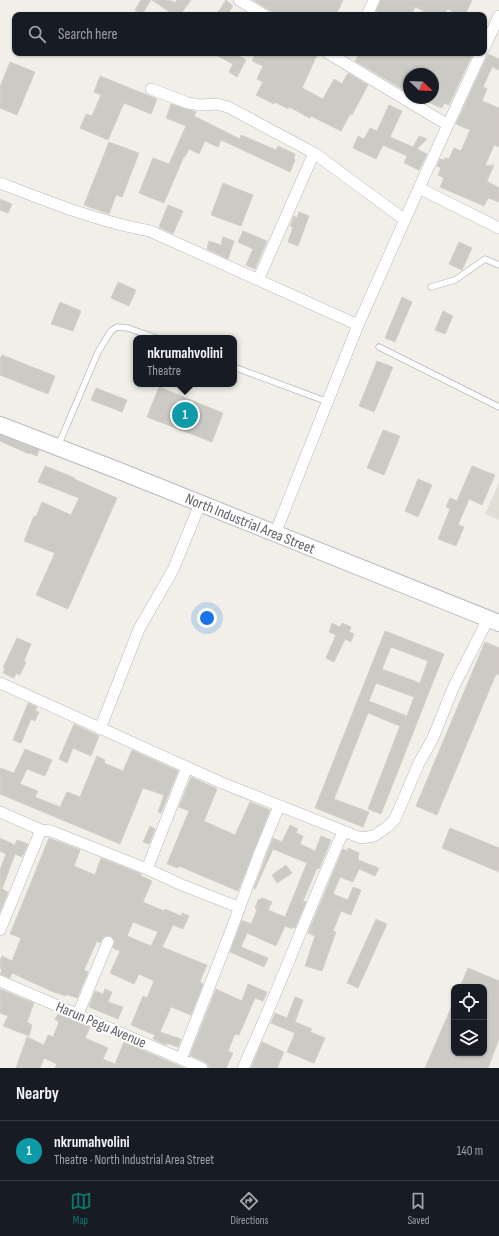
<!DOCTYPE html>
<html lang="en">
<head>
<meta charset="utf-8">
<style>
  body { margin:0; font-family:"Sofia Sans Condensed",sans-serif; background:#20242c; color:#f1f3f6 }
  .controls { position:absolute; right:12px; bottom:12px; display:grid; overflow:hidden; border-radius:8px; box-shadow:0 1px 3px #0004 }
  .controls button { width:36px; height:36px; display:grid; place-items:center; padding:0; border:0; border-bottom:1px solid #363941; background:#171b24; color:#f1f3f6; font:20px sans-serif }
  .compass { position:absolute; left:403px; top:68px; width:36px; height:36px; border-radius:50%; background:#171b24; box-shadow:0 1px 3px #0004; rotate:113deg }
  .you { position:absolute; left:207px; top:618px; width:14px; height:14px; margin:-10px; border:3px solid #fff; border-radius:50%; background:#1a73e8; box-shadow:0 0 0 6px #1a73e833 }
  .badge { display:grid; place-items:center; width:26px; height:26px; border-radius:50%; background:#0f766e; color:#fff; font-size:13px; font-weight:700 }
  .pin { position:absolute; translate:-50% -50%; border:2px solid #fff; box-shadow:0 1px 4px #0006 }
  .popup { position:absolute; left:133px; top:335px; width:104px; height:52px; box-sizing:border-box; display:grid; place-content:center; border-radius:8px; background:#171b24; filter:drop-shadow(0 1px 3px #0005); font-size:13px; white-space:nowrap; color:#9ea1a6 }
  .popup b { font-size:15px; color:#f1f3f6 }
  .popup::after { content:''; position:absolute; left:50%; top:100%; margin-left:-8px; border:8px solid transparent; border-top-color:#171b24 }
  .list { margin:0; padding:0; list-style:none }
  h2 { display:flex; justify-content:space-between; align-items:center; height:52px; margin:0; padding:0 16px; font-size:17px }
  h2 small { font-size:13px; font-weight:400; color:#9ea1a6 }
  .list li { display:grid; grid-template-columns:26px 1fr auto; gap:12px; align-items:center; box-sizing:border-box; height:60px; padding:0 16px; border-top:1px solid #363941 }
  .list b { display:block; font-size:15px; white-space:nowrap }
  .list p { margin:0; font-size:13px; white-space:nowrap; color:#9ea1a6 }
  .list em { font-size:13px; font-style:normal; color:#9ea1a6 }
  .icon { flex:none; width:22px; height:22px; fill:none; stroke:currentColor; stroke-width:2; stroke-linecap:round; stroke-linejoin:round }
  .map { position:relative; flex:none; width:499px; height:1068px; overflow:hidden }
  .search { position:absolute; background:#171b24; box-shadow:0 1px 3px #0004; left:12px; right:12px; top:12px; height:44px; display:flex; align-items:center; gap:10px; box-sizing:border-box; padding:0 14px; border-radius:8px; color:#9ea1a6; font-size:15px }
  .sheet { height:112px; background:#171b24 }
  nav { display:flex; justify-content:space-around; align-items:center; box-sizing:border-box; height:56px; border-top:1px solid #363941; background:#171b24; font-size:11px; color:#9ea1a6 }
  nav a { display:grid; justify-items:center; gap:2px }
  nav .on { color:#0f766e }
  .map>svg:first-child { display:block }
</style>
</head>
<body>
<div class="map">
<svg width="499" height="1068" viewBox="0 0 499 1068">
  <rect width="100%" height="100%" fill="#f1efe8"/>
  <path fill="#e1ded6" d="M499,483V520L485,514Z"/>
  <path fill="#cccac5" stroke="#d6d1c6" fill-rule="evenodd" d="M141,0H151L142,15L135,10Z
    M152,0H169L175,3L177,0H191L180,15H174Z
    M226,0L233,6L227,15H216Z
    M253,0H343L336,15H290L285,12L284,15H277Z
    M381,0H472L465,15H459L447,9L444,15H431L415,7L411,15H383L376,11Z
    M212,53H233L246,60L237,77L229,72L233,64Z
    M256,53H313L317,55L302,88L323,99L334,79L342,84L348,73L368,85L352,115L350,114L341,131L311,116L310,118L289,107L288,109L275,102L274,104L256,95L263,82L257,79L263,66L252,61Z
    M360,53H473L449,105L444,103L442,108L418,98H433V74H409V93L355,61Z
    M488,54L499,59V70L492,67L483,87L487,89L482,101L499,108V147L494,145L485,166L494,165L487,181L499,188V202L488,198L484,206L440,187L444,178L438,175L441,168L437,166L440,159L444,160L445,158L449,159L454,148L461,151L470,130L456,124Z
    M10,62L35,72L17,115L0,108V87Z
    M100,76L157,99L151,114L124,103L108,140L80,128L86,114L92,116L101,95L94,92Z
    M171,104L196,112L194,116L240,139L241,135L276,150L278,146L295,154L294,158L295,160L290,172L221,140L218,147L205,141L199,154L189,149L185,157L184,156L164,203L139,193L153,158L169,164L186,126L166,118Z
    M389,105L402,111L390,137L413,147L419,136L427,139L417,149L427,154L419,170L404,163L407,156L383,145L376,159L353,148L358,136L364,139L370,128L377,131Z
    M109,142L139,153L122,197L116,195L109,214L84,205Z
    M223,183L253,195L241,226L211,215Z
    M0,199L12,204L8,213L0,210Z
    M168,205L183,211L173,234L159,227Z
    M299,212L309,216L298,246L288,242L293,227L290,226L294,216L297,218Z
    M243,231L267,241L255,269L246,265L253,249L238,242Z
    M223,237L234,241L228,259L207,249L209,241L221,245Z
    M459,242L472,248L462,270L449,264Z
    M118,282L136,290L129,306L111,298Z
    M402,297L412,302L395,342L385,338Z
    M60,302L81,311L73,331L51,324Z
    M443,311L453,316L445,334L435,330Z
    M2,355L55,376L48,394L0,375V359Z
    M377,361L393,367L374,412L359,406Z
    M159,387L223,413L212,442L147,417Z
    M96,388L127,400L122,412L91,400Z
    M383,430L400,436L384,475L367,468Z
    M0,435L39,450L37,456L29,453V454L0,441Z
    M45,466L75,478L74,479L117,498L68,609L36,595L55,553L24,541L34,516L36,517L42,502L71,515L79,498L38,482Z
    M472,466L495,475L482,505L469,499L458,525L464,527L456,546L438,539L450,509L446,507L450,498L457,501Z
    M418,479L432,485L418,517L405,511Z
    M332,623L340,627L342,623L351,627L349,632L354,634L351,642L345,639L334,662L326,658L336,635L329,632Z
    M385,631L444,654L381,814L368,809L400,726L368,713L334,799L369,812L363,827L315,808ZM391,647L428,661L420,683L382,669ZM376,683L414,697L407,716L369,701Z
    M17,638L31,644L24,661L26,662L20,675L16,673L14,678L3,673L5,668H3Z
    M485,642L499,648V675L496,674L437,815L416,806Z
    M28,703L37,707L35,711L39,712L35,721L31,719L21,743L13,740Z
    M74,724L99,736L91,756L73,748L67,763L59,759Z
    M25,749L52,760L45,776L27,769L20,784L38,791L35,797L60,807L67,792L80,797L97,756L105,760L104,763L123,771L132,750L178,771L161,813L158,812L164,795L143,788L120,844L0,794V768L14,773Z
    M191,777L217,789L204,821L235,835L250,802L270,810L238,891L179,866L178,868L167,864L189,811L179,807Z
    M290,825L298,829L296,833L303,836L300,844L315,851L321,836L331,840L319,869L317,868L303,901L306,902L295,928L292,927V929L285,926L276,946L247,933L241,947L268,958L264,967L230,952L242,920L251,924L257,910L255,908L258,900L263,898L272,902L268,910L285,917L307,863L273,849L255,889L254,888L273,838L282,842Z
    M150,826L155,829L149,844L143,842Z
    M450,828L499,848V872L442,848Z
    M0,838L15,845L17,840L28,844L22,857L15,854L2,889L8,892L0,912V870L6,854L0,851Z
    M49,838L80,850L74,866L95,875L101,858L141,874V876L152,881L143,902L164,911L165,909L181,916L182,913L189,916L183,929L173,925L162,947L207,965L200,981L201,983L203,984L191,1015L171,1007L160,1032L181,1039L178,1047L167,1043L166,1045L153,1039L155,1035L131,1025L143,996L147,998L154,981L139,974L134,984L110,973L120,951L113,948L115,941L111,936H104L100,943L97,941L84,970L88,972L77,998L66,994V996L51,991L12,973L10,978L0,974L2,970L0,968V961L2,956L12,961L21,938L10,934ZM133,922L158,932L151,946L127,936Z
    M348,848L359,853L358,860L379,868L375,876L359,869L353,882L340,877L333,894L348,900L353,887L361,890L351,915L341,911L333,931L336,932L322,971L305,966L315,936L308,933L343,849L347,851Z
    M286,865L292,873L277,883L272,875Z
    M376,919L387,924L358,988L347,983Z
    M468,968L499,981V1039L488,1068H425L454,1001V1053H484V987H460Z
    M248,984L267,992L263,1001L255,998L239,1035L235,1034L228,1051L233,1053L226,1068H209L208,1064L205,1062L190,1055L216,989L242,1001Z
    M0,989L34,1003L27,1022L32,1025L29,1036L3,1026L8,1016L0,1013Z
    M105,989L112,992L108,1002L123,1007L118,1019L89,1007L95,991L103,994Z
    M295,997L303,1000L295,1022L312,1029L310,1032L325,1038L314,1063L287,1052L295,1033L271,1023L275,1013L287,1018Z
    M58,1014L90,1027L85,1038L108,1048L103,1059L115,1064L124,1042L184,1068H55L57,1064L44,1058L40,1068H16L27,1037L44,1045L48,1035L53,1037L59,1022L55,1019Z
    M262,1042L284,1052L277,1068H251Z"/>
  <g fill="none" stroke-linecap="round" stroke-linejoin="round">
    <defs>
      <path id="lane" d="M431,287L455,280L485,259L499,265
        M379,347L499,407
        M234,367L328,402
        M58,446L98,352L111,331L117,327L128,328L156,338"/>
      <path id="street" d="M239,0L264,15
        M367,15L374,0
        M484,48L499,16
        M328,53L448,125
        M151,89L188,103L200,105L217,104L228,107L314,153L405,220
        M0,183C49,202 99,222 150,231L358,325
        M419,188L499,228
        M258,280L314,153
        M275,534L358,325L419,188L481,53
        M0,683L222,783L361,838L374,836L387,827L395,819L419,763L433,738L454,686L488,619
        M100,729L139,629L173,570L200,504
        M0,812L41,830L51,831L147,869L182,885L238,907
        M147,869L187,767
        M0,930L41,830
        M0,981L202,1068
        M78,1014L108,942
        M181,1059L229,936L260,852L279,806
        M243,1068C279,990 308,910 343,832"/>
      <path id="secondary" d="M0,425L117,470L499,623"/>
    </defs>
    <use href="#lane" stroke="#b5b8bc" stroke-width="7"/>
    <use href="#street" stroke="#b5b8bc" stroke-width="12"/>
    <use href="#secondary" stroke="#b6babf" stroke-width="18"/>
    <use href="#lane" stroke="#fff" stroke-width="5.5"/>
    <use href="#street" stroke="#fff" stroke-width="11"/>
    <use href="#secondary" stroke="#fff" stroke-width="16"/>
  </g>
  <g text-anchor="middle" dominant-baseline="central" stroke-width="3.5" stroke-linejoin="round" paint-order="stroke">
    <g font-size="15" fill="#5f6368" stroke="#fff">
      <text transform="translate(250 524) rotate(22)">North Industrial Area Street</text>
      <text transform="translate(101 1025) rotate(23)">Harun Pegu Avenue</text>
    </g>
  </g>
</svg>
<div class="controls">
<button><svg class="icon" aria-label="locate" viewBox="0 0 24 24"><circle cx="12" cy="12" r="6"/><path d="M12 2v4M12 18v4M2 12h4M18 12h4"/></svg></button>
<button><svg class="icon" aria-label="layers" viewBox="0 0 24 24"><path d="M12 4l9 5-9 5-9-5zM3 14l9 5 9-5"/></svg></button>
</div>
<svg class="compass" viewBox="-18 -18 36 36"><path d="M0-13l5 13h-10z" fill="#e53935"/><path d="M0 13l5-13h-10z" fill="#9ea1a6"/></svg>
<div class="you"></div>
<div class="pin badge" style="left:185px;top:415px;background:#0f9aa8">1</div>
<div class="popup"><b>nkrumahvolini</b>Theatre</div>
<div class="search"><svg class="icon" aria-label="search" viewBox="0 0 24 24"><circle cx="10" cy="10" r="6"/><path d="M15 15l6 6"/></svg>Search here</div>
</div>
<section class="sheet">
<h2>Nearby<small></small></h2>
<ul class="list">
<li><span class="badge" style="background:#0f9aa8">1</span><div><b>nkrumahvolini</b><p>Theatre · North Industrial Area Street</p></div><em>140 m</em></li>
</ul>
</section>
<nav>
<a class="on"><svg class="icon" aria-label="map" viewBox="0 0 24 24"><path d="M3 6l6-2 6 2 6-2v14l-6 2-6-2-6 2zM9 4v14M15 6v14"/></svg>Map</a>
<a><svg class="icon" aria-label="directions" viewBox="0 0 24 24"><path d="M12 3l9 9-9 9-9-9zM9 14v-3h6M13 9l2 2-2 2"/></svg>Directions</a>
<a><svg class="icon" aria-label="saved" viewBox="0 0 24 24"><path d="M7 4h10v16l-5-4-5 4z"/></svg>Saved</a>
</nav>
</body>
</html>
